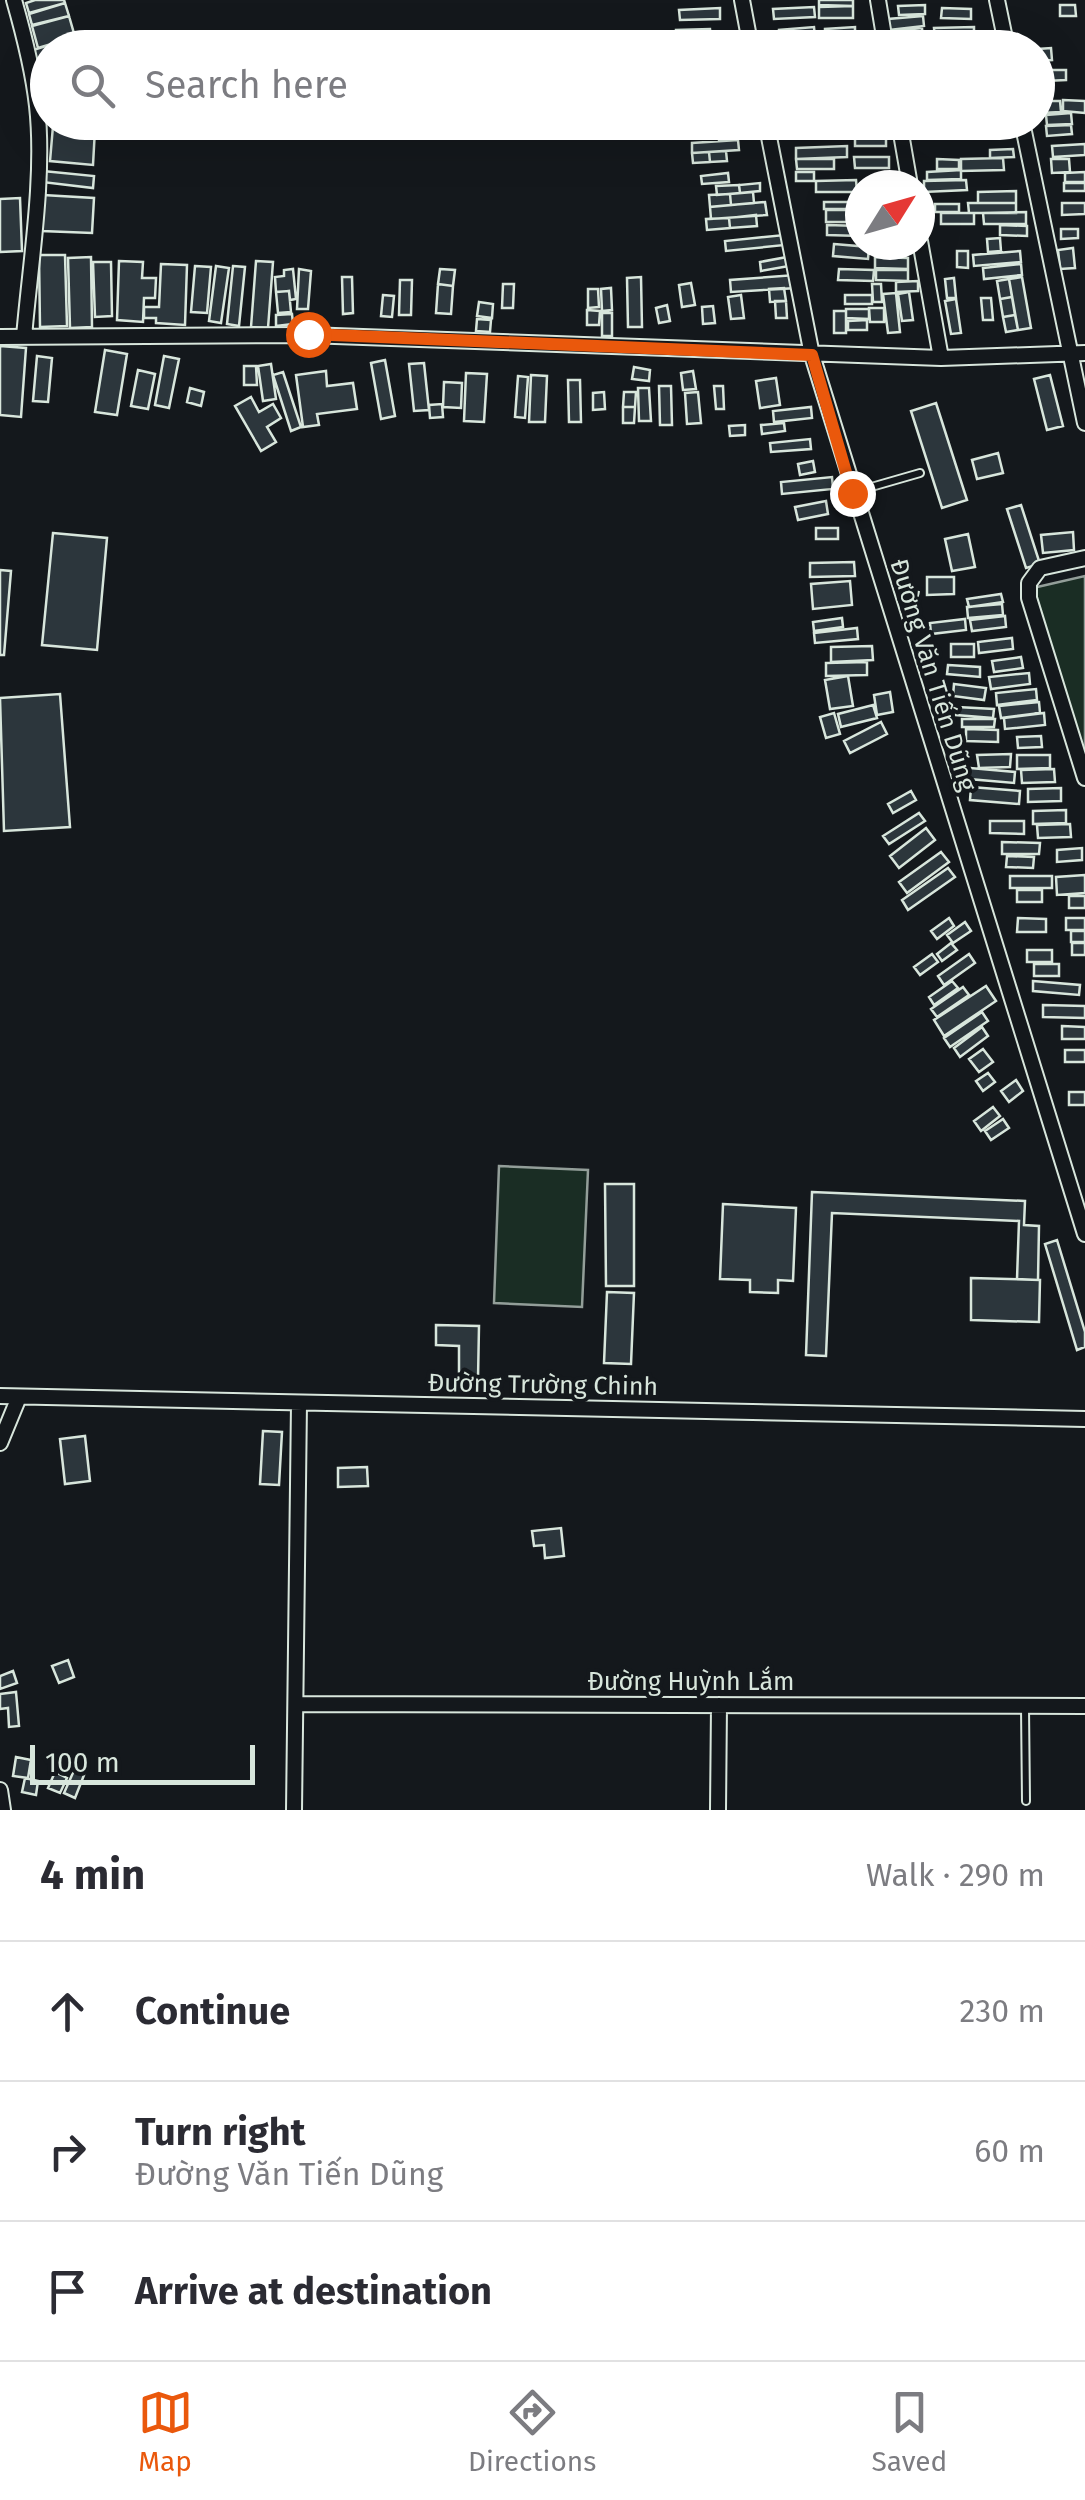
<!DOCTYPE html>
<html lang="en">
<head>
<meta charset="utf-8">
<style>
  body { margin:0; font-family:"Fira Sans",sans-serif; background:#f7f7f7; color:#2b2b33 }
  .compass { position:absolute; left:845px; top:170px; width:90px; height:90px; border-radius:50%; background:#fff; box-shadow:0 10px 40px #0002; rotate:53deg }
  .scale { position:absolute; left:30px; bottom:25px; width:225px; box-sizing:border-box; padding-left:10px; border:5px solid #d8e6dc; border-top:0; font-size:28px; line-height:35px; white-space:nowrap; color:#d8e6dc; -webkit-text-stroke:8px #14181c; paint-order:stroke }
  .stop { position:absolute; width:30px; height:30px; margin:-22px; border:8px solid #ea580c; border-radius:50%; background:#fff }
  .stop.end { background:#ea580c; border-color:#fff; box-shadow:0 2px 10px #0008 }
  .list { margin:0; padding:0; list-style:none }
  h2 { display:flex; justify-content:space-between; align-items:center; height:130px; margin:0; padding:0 40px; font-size:42px }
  h2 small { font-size:32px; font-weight:400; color:#7c7c81 }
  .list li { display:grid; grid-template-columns:65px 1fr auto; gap:30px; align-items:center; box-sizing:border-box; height:140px; padding:0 40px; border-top:2px solid #e1e1e2 }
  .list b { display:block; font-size:38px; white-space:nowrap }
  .list p { margin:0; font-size:32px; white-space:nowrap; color:#7c7c81 }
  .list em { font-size:32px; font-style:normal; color:#7c7c81 }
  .icon { flex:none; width:55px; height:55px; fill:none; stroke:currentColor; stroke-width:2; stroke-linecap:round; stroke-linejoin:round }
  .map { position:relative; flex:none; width:1085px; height:1810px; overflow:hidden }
  .search { position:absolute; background:#fff; box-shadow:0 10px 40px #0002; left:30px; right:30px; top:30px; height:110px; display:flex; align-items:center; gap:25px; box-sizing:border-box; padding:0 35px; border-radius:55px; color:#7c7c81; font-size:38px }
  .sheet { height:550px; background:#fff }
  nav { display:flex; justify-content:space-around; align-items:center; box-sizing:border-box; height:140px; border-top:2px solid #e1e1e2; background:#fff; font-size:28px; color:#7c7c81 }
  nav a { display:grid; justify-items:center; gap:5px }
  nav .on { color:#ea580c }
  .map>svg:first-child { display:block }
</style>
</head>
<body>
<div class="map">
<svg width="1085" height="1810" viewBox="0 0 1085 1810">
  <rect width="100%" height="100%" fill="#14181c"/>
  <path fill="#1a2d24" stroke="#939e99" stroke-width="2.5" d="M1085,576V759L1033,588Z
    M499,1166L588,1170L582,1307L494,1303Z"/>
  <path fill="#2c363c" stroke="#d8e6dc" stroke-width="2.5" d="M35,0H64L65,3L29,13L26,3Z
    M819,0H853V6L819,5Z
    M65,3L69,16L32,25L29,14Z
    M925,5V14L899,15L898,6Z
    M1060,5H1075L1076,16H1060Z
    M853,6V18H819V7Z
    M814,7L815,17L774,19L773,9Z
    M720,8V19L680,20L679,10Z
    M942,8L971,9V19L941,18Z
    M69,16L75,37L38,48L32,26Z
    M923,16L924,26L889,30L888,19Z
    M814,27L815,37L779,39V30Z
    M855,27V35L825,37V29Z
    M974,27V36L935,38L934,28Z
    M922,28L923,39L903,40V30Z
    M710,29L711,39L676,41V30Z
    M75,37L78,48H48V64L38,67L33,50Z
    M828,38H866V48H827Z
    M989,38L990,48H947V39Z
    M823,39L824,48H773L772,41Z
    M1051,48L1052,60L1038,61V49Z
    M1044,70H1066V80L1045,81Z
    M1063,100L1085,101V113L1063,111Z
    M1039,101H1060L1061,112L1039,113Z
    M1071,113L1072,124L1047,125L1046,115Z
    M794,122H838V126L795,128Z
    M881,125V134L855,135V126Z
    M1071,125L1072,134L1047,136L1046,126Z
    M53,126L95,129L93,165L50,161Z
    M743,127L745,137L719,140L718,130Z
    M855,136H886V146H855Z
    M738,140L739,150L692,153V143Z
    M1085,144V155L1053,157L1052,146Z
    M847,146V157L796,159V148Z
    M1013,149L1014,157L990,158V150Z
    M726,151L727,161L710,162L709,152Z
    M709,152L710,162L693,163L692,153Z
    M854,157H889V168H855Z
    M1003,158L1004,170L961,171V159Z
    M796,159H834V169H797Z
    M937,159L959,160V169H937Z
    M1051,159H1069L1070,172L1052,173Z
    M961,170V179L927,180V172Z
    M43,171L94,176L93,188L42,182Z
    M796,172H814V181H796Z
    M1085,172V182H1065V173Z
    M728,173L729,182L702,184L701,176Z
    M856,180L857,192H816V181Z
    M966,180L967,190L924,192V181Z
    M760,183V191L740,193L739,185Z
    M1064,183H1085V191H1064Z
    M739,185L740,193L717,195L716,186Z
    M1016,191V203H978V192Z
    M753,192L754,203L731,205L730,194Z
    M730,194L731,205L710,207L709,195Z
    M43,195L94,198L92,233L42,231Z
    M20,198L22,251L0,252V199Z
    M765,202L767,215L711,219L710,207Z
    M824,202H860V209H824Z
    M968,203H1016V213H969Z
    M1062,203H1085V214L1062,215Z
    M935,204H959V212H935Z
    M826,210H860V222H826Z
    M1026,212V224H984L983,213Z
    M941,213H974V224H941Z
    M756,215L757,226L730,228L729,218Z
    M729,218L730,228L707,230L706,219Z
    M827,225L860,226V236L827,235Z
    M1000,225L1027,226V236L1000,235Z
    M1061,229H1078V238L1061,239Z
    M784,235L785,245L726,251L725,241Z
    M1000,238L1001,251L988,252L987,239Z
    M834,244L869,247L868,259L833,256Z
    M879,246H903V256H879Z
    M1073,248L1075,268L1060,269L1058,250Z
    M957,251H968V268L957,267Z
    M1020,251L1021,262L974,266L973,255Z
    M39,255H65L67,326L40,327Z
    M91,257L92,327L70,328L68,258Z
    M787,257L789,266L761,271L760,262Z
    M875,257L908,258V269L875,268Z
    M119,261L143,262L142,278H156L155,298H144L143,322L117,320Z
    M256,261L273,262L268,328L251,327Z
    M93,262H111L112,316L95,317Z
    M161,264L187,265L185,325L156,323V318H144V307H159Z
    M1021,264L1022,275L984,279L983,268Z
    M195,266L211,267L207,313L191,312Z
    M216,266L229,268L221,323L209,321Z
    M233,266L245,267L239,326L227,324Z
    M293,269L296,299L290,300L289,291L276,292L275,277L284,276V270Z
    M299,269L311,271L308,309H297Z
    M440,269L455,270L453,286L438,284Z
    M839,269L874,270L873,281L838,280Z
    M876,270H908V281L876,280Z
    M795,275L797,288L731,292L730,280Z
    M342,277H352L353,313L343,314Z
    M641,277L642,327H628L627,278Z
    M1022,277L1031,328L1018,330L1009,279Z
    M954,278L956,298H947L945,279Z
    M1009,279L1012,297L1000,299L997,281Z
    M400,280H412L411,315H399Z
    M918,281V291L896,292V282Z
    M691,283L695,305L682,307L679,285Z
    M438,284L453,286L451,314L436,313Z
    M503,284H514L513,308H502Z
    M872,284H881L882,302H873Z
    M611,288L612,310L602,311L601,289Z
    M784,288L786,301L770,302L769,289Z
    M588,289H598L599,307L588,308Z
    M289,291L291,312L278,313L276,292Z
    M909,292L913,320L902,321L898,294Z
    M896,293L900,332L888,333L883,294Z
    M383,295L394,296L392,317L381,316Z
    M741,295L744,318L731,319L728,297Z
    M845,295H872V304H845Z
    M1012,297L1015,315L1003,317L1000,299Z
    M981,298H991L993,320H983Z
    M956,299L961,333L951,334L945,301Z
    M775,301H786L787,318H776Z
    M479,302L493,304L492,318L477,316Z
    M667,305L670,321L659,323L656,308Z
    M713,306L715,323L703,324L702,307Z
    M869,308H884V322H870Z
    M846,309H869V319L846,318Z
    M587,310L600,311L599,325H587Z
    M834,311H846V333H834Z
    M602,313H612V336H602Z
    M292,314L293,324L276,326V315Z
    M1015,315L1018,330L1006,332L1003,317Z
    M477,319L491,320L490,332L476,331Z
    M867,320V330H848V321Z
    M0,346L26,348L21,417L0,415Z
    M105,350L127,354L117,415L95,412Z
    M37,356L52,358L48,402L33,401Z
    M164,356L179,359L169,408L155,405Z
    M385,360L395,416L381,419L371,363Z
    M424,363L429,410L414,411L409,364Z
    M271,364L276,399L263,401L258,366Z
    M244,366H256L257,385H244Z
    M634,367L650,370L649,381L632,379Z
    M138,370L155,374L148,409L131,406Z
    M326,371L327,386L353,383L357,409L317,414L319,425L303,427L296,375Z
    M693,371L696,389L683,390L681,373Z
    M283,372L301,427L291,431L273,375Z
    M466,373L487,374L484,422L464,421Z
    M531,375L547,376L545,422H529Z
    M1050,375L1063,426L1047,430L1034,379Z
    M518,376L528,377L525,418L515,417Z
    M776,378L780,405L760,408L756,381Z
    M568,380H580L581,422H569Z
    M444,382L462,383L461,408L443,407Z
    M659,386H671L672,425H660Z
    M714,386H723L724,409H716Z
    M190,388L204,392L201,406L187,402Z
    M638,388H649L651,421H639Z
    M604,392L605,409L593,410V393Z
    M624,392H636L635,407H623Z
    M698,392L701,423L687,424L685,393Z
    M251,397L259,412L273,404L281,418L267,427L276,442L261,451L235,406Z
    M936,403L967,500L942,508L911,411Z
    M442,404L443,417L430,418L429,405Z
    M623,407H635L634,423H623Z
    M811,407L812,418L774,422L773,411Z
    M784,423L785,431L762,434L761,425Z
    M745,425V435L730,436L729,426Z
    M810,439L811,449L771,452L770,443Z
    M998,453L1003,473L977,479L972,460Z
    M813,461L815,472L800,475L798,464Z
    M832,477L833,489L782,494L781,482Z
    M826,501L828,514L798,520L795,507Z
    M1021,505L1040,564L1026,568L1007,509Z
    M816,528H838V539H816Z
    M1073,532L1074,550L1043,553L1041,535Z
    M53,533L107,538L97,650L42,645Z
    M968,534L975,567L952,571L945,539Z
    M854,562L855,576L810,577V563Z
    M0,570L11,571L4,655H0Z
    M927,577H954V594L927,595Z
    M850,581L852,605L813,609L811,584Z
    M1001,594L1003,602L969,607L967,599Z
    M1002,604L1003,615L968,618L967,607Z
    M1005,616L1006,627L972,631L970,620Z
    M842,618L843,627L814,631L813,622Z
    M965,619L966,630L931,634L930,623Z
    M857,628L858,639L815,643L814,633Z
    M1012,638L1013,649L979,653L978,642Z
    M951,644H974V657H951Z
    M872,646L873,660L831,662V647Z
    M1021,657L1023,668L994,672L992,661Z
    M867,662V675L826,676V663Z
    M948,665L980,667V677L947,674Z
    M1029,673L1030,684L991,689L989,677Z
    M848,676L853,706L830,709L825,680Z
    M954,684L986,688L984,700L953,696Z
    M1036,689L1037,700L997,705L996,693Z
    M890,692L893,712L877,715L874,695Z
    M60,694L70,827L4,831L0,698Z
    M1039,702L1040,713L1001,718L999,706Z
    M873,705L877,718L841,727L838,714Z
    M957,707L994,709L993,718L956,715Z
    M834,713L840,734L826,738L820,717Z
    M1044,713L1045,725L1005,729L1004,718Z
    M962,719H995L994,727H962Z
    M881,722L887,734L850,753L844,741Z
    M966,729L998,730V742L966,741Z
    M1041,736L1042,747L1018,748L1017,737Z
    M1011,754L1010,767L979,768L977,755Z
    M1017,755H1050V768L1017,769Z
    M970,768L1015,772L1014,783L969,779Z
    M1054,769L1055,782L1022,783L1021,770Z
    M971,787L1020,791L1019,804L970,800Z
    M1061,788V801L1028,802V789Z
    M911,791L916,800L893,813L888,804Z
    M1066,810V823L1033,824V811Z
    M919,813L925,821L889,844L883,836Z
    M990,821H1024V834L990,833Z
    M1070,824L1071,837L1038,838L1037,825Z
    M926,828L935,840L899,868L890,856Z
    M1002,842L1040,843L1039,854H1002Z
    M1082,848V860L1057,862V850Z
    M941,852L949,862L907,893L899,882Z
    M1007,856L1034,857L1033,868L1006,867Z
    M948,868L955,877L908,910L902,900Z
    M1085,875V893L1057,895L1056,877Z
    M1010,876H1052V888H1010Z
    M1017,890H1042V902H1017Z
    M1069,896H1085V908H1069Z
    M949,918L954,926L937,939L931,931Z
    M1018,918L1046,919V932H1017Z
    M1066,918H1085V930H1066Z
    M965,922L971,931L953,943L947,935Z
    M1071,931H1085V942H1071Z
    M951,943L957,950L942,961L937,954Z
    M1072,943H1085V955H1072Z
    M1027,950H1052V962H1027Z
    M932,954L938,962L920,975L914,967Z
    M969,954L975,963L944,985L938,976Z
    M1034,964H1059V976H1034Z
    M952,981L958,988L934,1005L929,997Z
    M1033,981L1080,985L1079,995L1033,991Z
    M986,986L996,1001L944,1036L934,1020Z
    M963,987L969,995L937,1017L931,1009Z
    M1043,1005L1085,1006V1018L1043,1017Z
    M982,1012L988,1021L950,1047L944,1038Z
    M1062,1026L1085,1027V1039H1062Z
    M982,1027L988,1036L960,1057L954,1048Z
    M983,1049L993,1062L979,1072L969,1059Z
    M1065,1050H1085V1062H1065Z
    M988,1073L995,1082L983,1091L976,1081Z
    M1016,1080L1023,1091L1009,1102L1001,1091Z
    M1069,1092H1085V1105H1069Z
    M993,1107L1000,1116L981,1131L974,1121Z
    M1003,1119L1009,1128L991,1140L985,1131Z
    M605,1184H634V1286H606Z
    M812,1192L1025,1201L1024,1225L1039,1226L1038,1280L1017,1279L1019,1221L832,1213L826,1356L806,1355Z
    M723,1204L796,1208L793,1281L778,1280V1293L750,1292V1280L720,1279Z
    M1057,1240L1085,1332V1347L1077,1350L1045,1244Z
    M971,1278L1040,1280L1039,1322L971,1320Z
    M607,1292L634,1293L631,1364L604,1363Z
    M436,1325L479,1326L478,1379L459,1378V1346L436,1345Z
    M263,1431L282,1432L279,1485L260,1484Z
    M85,1436L90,1481L65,1484L60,1439Z
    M367,1467L368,1486L338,1487V1468Z
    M561,1528L564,1556L545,1558L544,1545L534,1546L532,1531Z
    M68,1660L74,1677L59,1683L52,1666Z
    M13,1671L17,1683L0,1689V1676Z
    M16,1692L19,1726L9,1727L8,1708L0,1709V1694Z
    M16,1757L31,1760L28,1778L13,1776Z
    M76,1766L86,1770L75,1798L64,1793Z
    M55,1772L67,1778L60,1793L48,1788Z
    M25,1778L38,1781L36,1795L22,1792Z"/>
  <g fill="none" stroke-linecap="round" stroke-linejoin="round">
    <defs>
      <path id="service" d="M854,492L920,473
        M1025,1707L1026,1801"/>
      <path id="minor" d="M14,0C24,35 33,70 37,106C45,177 30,265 24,337
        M742,0L751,48
        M878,0L886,48
        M997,0L1007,48
        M766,122L812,355L1085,1234
        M899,122L910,185
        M1022,122L1085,423
        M920,241L941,358
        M0,337L307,335L941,358L1085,353
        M1085,558L1040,568L1029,583V598L1085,778
        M0,1396L1085,1419
        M0,1443L19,1397
        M296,1704L1085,1706
        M0,1790L3,1810
        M294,1810L299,1403
        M718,1810L719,1705"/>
    </defs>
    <use href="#service" stroke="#d8e6dc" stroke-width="10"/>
    <use href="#minor" stroke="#d8e6dc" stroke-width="18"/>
    <use href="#service" stroke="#14181c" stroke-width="6"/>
    <use href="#minor" stroke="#14181c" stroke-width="14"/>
  </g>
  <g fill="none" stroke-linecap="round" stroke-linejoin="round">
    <path stroke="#ea580c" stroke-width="12" d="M308,334L812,355L852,493"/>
  </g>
  <g text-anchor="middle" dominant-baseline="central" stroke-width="8" stroke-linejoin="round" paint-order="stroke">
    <g font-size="25" fill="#d8e6dc" stroke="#14181c">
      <text transform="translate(933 675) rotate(73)">Đường Văn Tiến Dũng</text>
      <text transform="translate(543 1385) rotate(1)">Đường Trường Chinh</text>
      <text x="691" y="1682">Đường Huỳnh Lắm</text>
    </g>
  </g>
</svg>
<svg class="compass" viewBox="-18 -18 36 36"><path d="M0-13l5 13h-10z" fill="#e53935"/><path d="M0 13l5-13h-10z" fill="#7c7c81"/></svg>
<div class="scale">100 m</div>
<div class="stop" style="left:308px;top:334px"></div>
<div class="stop end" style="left:852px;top:493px"></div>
<div class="search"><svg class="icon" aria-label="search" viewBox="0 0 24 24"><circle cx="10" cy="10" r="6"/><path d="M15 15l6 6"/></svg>Search here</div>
</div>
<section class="sheet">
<h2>4 min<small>Walk · 290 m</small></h2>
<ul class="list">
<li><svg class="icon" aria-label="ahead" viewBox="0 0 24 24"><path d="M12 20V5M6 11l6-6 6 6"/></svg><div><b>Continue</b></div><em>230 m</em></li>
<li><svg class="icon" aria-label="right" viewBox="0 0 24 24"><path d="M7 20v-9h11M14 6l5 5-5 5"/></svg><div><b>Turn right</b><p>Đường Văn Tiến Dũng</p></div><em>60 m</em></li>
<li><svg class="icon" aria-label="arrive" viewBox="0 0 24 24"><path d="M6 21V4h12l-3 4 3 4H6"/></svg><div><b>Arrive at destination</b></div></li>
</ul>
</section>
<nav>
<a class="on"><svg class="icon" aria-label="map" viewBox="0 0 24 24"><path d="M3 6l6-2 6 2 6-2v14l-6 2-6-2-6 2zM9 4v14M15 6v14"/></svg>Map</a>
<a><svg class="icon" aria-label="directions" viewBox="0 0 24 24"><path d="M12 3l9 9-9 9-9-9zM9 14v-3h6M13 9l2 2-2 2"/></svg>Directions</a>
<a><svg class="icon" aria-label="saved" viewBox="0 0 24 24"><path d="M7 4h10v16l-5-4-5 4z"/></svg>Saved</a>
</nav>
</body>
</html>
